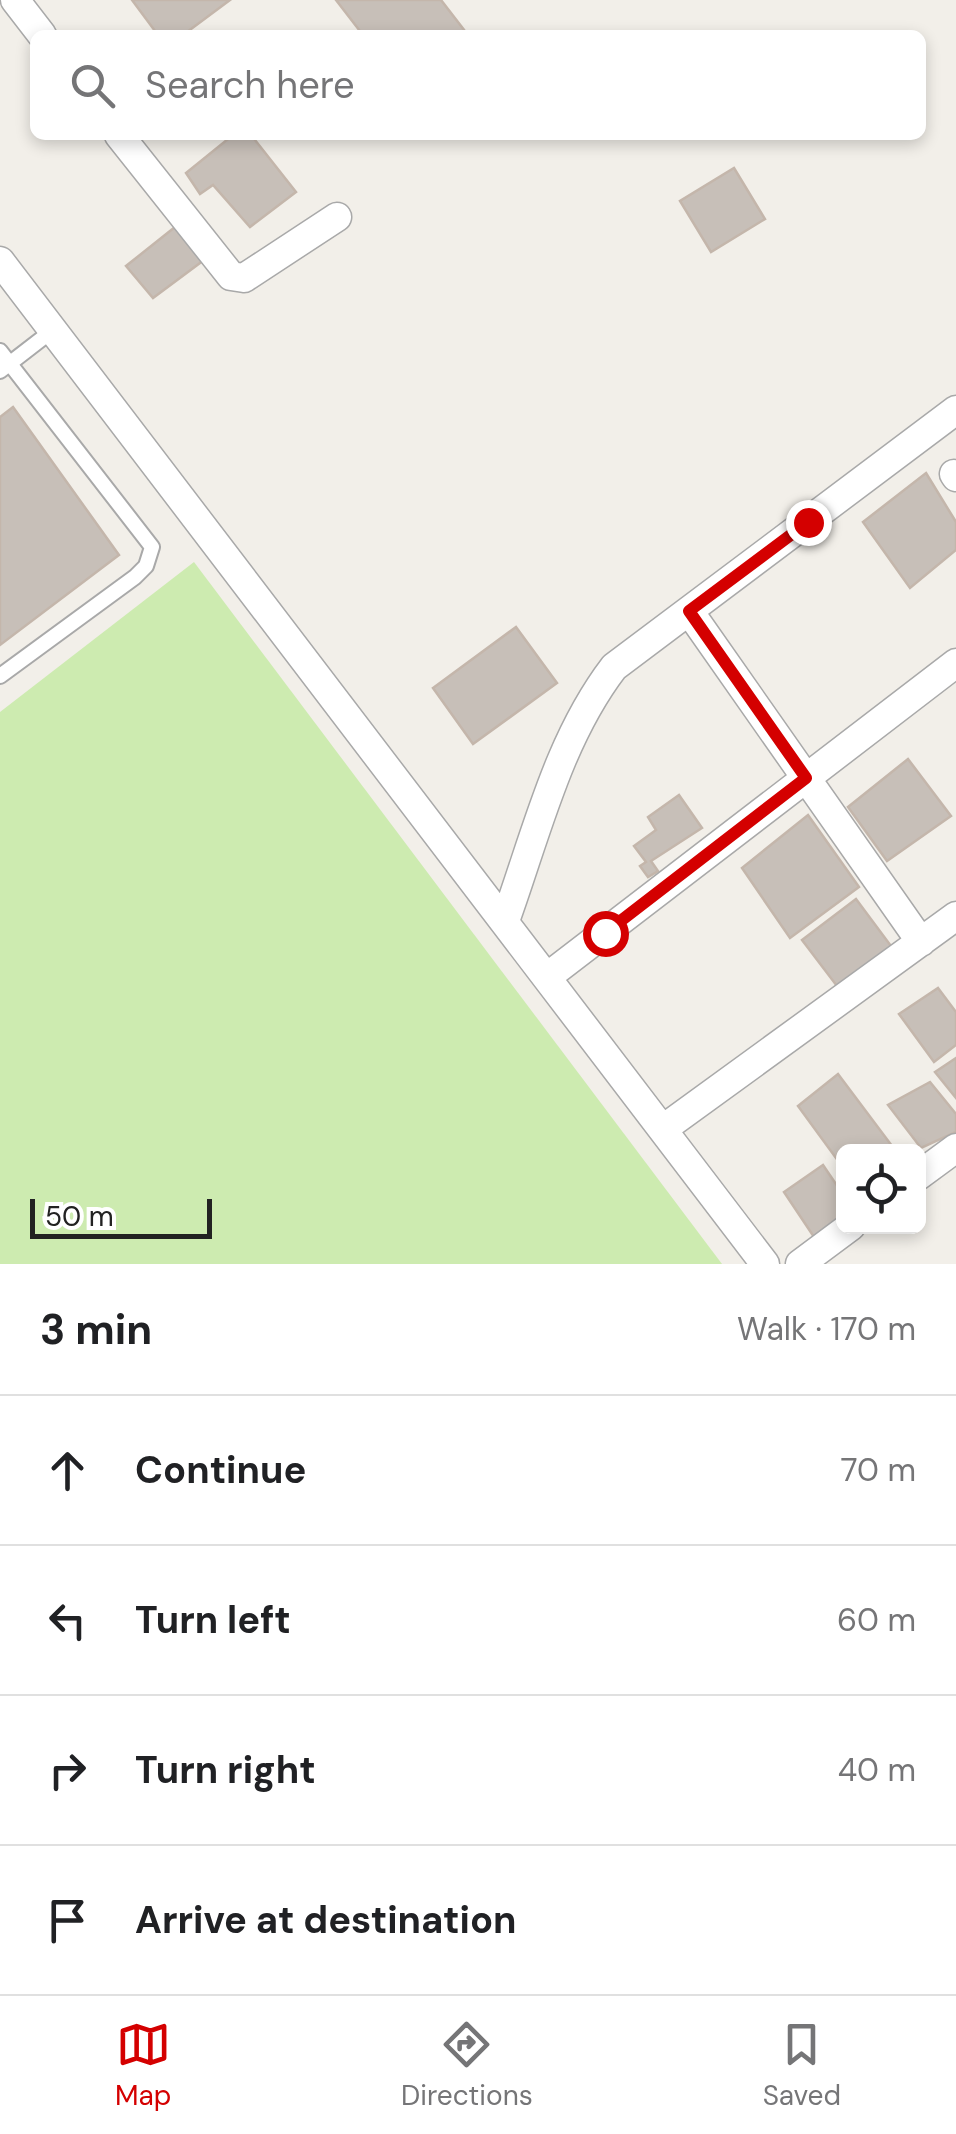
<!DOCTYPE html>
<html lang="en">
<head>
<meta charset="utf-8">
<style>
  body { margin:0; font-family:"DM Sans",sans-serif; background:#f2f2f2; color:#202124 }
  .controls { position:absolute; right:30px; bottom:30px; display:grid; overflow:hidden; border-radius:15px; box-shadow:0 5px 15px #0003 }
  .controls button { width:90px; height:90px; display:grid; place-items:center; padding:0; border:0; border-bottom:2px solid #e0e0e0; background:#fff; color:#202124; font:50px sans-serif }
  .scale { position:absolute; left:30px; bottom:25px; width:182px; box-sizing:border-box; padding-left:10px; border:5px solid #222; border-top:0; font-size:28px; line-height:35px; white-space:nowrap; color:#222; -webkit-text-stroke:8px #fff; paint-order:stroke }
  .stop { position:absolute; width:30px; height:30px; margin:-22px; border:8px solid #d40000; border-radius:50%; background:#fff }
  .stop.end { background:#d40000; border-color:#fff; box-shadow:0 2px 10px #0008 }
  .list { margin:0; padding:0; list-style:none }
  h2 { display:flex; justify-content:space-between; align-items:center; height:130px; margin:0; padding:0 40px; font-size:42px }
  h2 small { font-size:32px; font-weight:400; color:#757577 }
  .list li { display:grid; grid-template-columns:65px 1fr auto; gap:30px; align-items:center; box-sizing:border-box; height:150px; padding:0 40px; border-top:2px solid #e0e0e0 }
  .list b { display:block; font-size:38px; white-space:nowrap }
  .list em { font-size:32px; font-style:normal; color:#757577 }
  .icon { flex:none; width:55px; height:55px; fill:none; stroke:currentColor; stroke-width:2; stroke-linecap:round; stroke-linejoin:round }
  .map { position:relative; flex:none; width:956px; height:1264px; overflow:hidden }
  .search { position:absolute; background:#fff; box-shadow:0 5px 15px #0003; left:30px; right:30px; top:30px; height:110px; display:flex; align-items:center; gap:25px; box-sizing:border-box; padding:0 35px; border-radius:15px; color:#757577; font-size:38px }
  .sheet { height:730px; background:#fff }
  nav { display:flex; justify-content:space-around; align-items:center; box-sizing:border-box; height:140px; border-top:2px solid #e0e0e0; background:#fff; font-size:28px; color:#757577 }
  nav a { display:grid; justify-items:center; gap:5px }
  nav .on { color:#d40000 }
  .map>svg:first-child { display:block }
</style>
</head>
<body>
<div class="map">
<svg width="956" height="1264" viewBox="0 0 956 1264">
  <rect width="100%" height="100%" fill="#f2efe9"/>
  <path fill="#cdebb0" d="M194,562L722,1264H0V712Z"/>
  <path fill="#c7bfb8" stroke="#c4b6ab" stroke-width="2.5" d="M132,0H230L183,35H158Z
    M336,0H441L468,35H363Z
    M233,135H251L296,192L250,227L213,185L200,194L186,173Z
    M734,168L765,219L711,252L680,201Z
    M175,227L204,260L153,298L126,266Z
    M13,407L119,555L0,645V417Z
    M926,473L956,522V550L910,588L863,522Z
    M516,627L557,683L473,744L433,688Z
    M908,759L951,816L887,861L848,807Z
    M679,795L702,828L651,861L658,871L648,877L640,866L646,862L634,846L656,830L648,817Z
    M808,815L859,887L790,938L742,868Z
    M856,899L891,946L840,990L802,940Z
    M938,988L956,1012V1045L934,1062L899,1014Z
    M956,1058V1098L935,1072Z
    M838,1074L892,1146L884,1152H844V1169L798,1106Z
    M930,1082L956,1114V1132L921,1148L888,1105Z
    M823,1165L844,1196V1222L816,1240L784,1192Z"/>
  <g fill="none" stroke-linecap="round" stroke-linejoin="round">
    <defs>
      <path id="service" d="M0,351L152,547L146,566L135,577L0,676
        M0,371L53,330"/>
      <path id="minor" d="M15,0L42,35
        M119,135L231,276L244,278L337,217
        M0,261L765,1264
        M954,474L956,477
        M689,611L921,942
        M505,921C536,835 558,740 614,667L956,410
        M547,977L956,663
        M663,1129L956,916
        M918,1176L956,1148
        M800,1264L851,1226"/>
    </defs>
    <use href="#service" stroke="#a9a9a9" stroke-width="18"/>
    <use href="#minor" stroke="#a9a9a9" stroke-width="31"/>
    <use href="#service" stroke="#fff" stroke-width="14"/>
    <use href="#minor" stroke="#fff" stroke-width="28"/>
  </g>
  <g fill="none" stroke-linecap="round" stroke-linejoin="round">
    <path stroke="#d40000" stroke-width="12" d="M605,933L806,778L689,611L808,522"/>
  </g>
</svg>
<div class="controls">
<button><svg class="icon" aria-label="locate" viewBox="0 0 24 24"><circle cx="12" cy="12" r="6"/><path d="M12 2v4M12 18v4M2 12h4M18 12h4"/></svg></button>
</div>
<div class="scale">50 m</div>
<div class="stop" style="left:605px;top:933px"></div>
<div class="stop end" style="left:808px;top:522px"></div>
<div class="search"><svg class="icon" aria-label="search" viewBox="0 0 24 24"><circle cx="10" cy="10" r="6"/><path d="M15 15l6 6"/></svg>Search here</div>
</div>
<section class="sheet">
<h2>3 min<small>Walk · 170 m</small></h2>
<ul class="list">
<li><svg class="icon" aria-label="ahead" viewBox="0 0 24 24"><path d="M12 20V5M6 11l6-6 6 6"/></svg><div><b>Continue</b></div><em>70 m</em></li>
<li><svg class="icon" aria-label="left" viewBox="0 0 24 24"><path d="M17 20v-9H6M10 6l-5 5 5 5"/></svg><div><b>Turn left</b></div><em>60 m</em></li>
<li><svg class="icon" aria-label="right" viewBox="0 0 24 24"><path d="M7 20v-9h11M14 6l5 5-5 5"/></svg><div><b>Turn right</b></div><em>40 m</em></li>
<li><svg class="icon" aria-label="arrive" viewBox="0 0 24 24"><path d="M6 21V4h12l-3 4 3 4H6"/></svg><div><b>Arrive at destination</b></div></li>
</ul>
</section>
<nav>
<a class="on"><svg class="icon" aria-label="map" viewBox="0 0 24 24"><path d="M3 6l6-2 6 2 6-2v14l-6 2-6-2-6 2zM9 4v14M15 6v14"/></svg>Map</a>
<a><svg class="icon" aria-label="directions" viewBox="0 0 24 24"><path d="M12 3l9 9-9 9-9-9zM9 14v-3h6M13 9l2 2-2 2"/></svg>Directions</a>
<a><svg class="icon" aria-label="saved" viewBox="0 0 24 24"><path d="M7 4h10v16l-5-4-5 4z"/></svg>Saved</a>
</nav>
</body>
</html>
